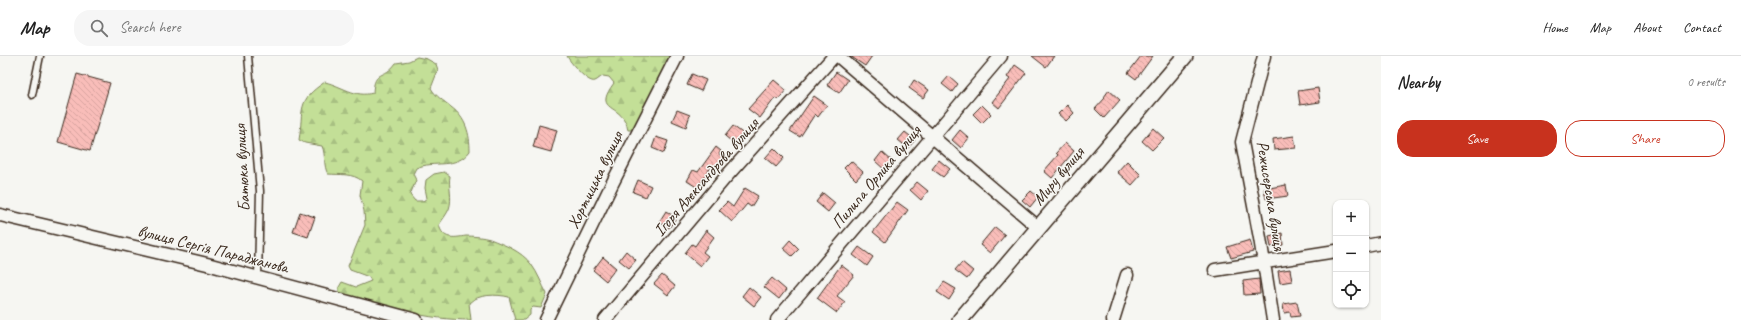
<!DOCTYPE html>
<html lang="en">
<head>
<meta charset="utf-8">
<style>
  body { margin:0; font-family:Caveat,sans-serif; background:#f6f6f6; color:#222 }
  .controls { position:absolute; right:12px; bottom:12px; display:grid; overflow:hidden; border-radius:8px; box-shadow:0 1px 3px #0004 }
  .controls button { width:36px; height:36px; display:grid; place-items:center; padding:0; border:0; border-bottom:1px solid #e0e0e0; background:#fff; color:#222; font:20px sans-serif }
  .list { margin:0; padding:0; list-style:none }
  h2 { display:flex; justify-content:space-between; align-items:center; height:52px; margin:0; padding:0 16px; font-size:17px }
  h2 small { font-size:13px; font-weight:400; color:#767676 }
  .actions { display:flex; gap:8px; padding:12px 16px }
  .actions a { flex:1; padding:9px 0; border:1px solid #c8321e; border-radius:16px; text-align:center; font-size:14px; color:#c8321e }
  .actions .main { background:#c8321e; color:#fff }
  .icon { flex:none; width:22px; height:22px; fill:none; stroke:currentColor; stroke-width:2; stroke-linecap:round; stroke-linejoin:round }
  .map { position:relative; flex:none; width:1381px; height:264px; overflow:hidden }
  header { display:flex; align-items:center; gap:24px; box-sizing:border-box; height:56px; padding:0 20px; background:#fff; border-bottom:1px solid #e0e0e0 }
  header strong { font-size:19px }
  nav { display:flex; gap:22px; margin-inline-start:auto; font-size:14px }
  .search { width:280px; height:36px; background:#f6f6f6; display:flex; align-items:center; gap:10px; box-sizing:border-box; padding:0 14px; border-radius:16px; color:#767676; font-size:15px }
  main { display:flex }
  aside { flex:1; background:#fff }
  .map>svg:first-child { display:block }
</style>
</head>
<body>
<header>
<strong>Map</strong>
<div class="search"><svg class="icon" aria-label="search" viewBox="0 0 24 24"><circle cx="10" cy="10" r="6"/><path d="M15 15l6 6"/></svg>Search here</div>
<nav><a>Home</a><a>Map</a><a>About</a><a>Contact</a></nav>
</header>
<main>
<div class="map">
<svg width="1381" height="264" viewBox="0 0 1381 264">
  <defs>
    <pattern id="forest-firs" width="22" height="20" patternUnits="userSpaceOnUse"><rect width="22" height="20" fill="#c3df97"/><path d="M5 1l3.5 6h-7zM16 11l3.5 6h-7z" fill="#a8c082"/></pattern>
    <pattern id="building-back-hatch" width="6" height="6" patternUnits="userSpaceOnUse"><rect width="6" height="6" fill="#f9bdb9"/><path d="M-1 5l2 2M0 0l6 6M5-1l2 2" fill="none" stroke="#d6a39f"/></pattern>
  </defs>
  <rect width="100%" height="100%" fill="#f6f6f2"/>
  <filter id="ink" filterUnits="userSpaceOnUse"><feTurbulence type="fractalNoise" baseFrequency=".025" numOctaves="2"/><feDisplacementMap in="SourceGraphic" scale="8" xChannelSelector="R" yChannelSelector="G"/><feConvolveMatrix kernelMatrix="1 2 1 2 8 2 1 2 1" color-interpolation-filters="sRGB"/></filter>
  <g filter="url(#ink)">
    <path fill="url(#forest-firs)" stroke="#7f845a" d="M567,0H673L639,68L633,74H628C627,72 627,67 625,65C616,48 594,54 614,27L609,21L603,20C600,21 598,24 595,25C588,28 570,6 567,0Z
      M417,1L427,3L436,8L438,14L431,32C436,41 443,44 451,51C466,62 470,78 470,95C456,114 434,104 416,112L413,118L416,124L410,139L415,145H423L427,142L425,132L426,124L434,118L444,116L450,120C448,130 453,142 449,153C447,158 442,164 439,169C443,184 453,182 466,180C473,180 483,181 490,183C505,189 521,195 531,208C538,217 542,229 547,238L541,252L533,251L530,254V259L524,264H515L509,241C497,238 478,238 469,247L471,264C427,264 385,251 342,239L339,237V231L342,226L356,231L371,225L369,221L350,214L348,210L365,169L364,155L360,139L362,125C353,117 340,119 328,118C323,110 326,99 322,90L305,87L299,84C304,53 296,45 325,26C342,30 355,42 373,37C374,13 384,24 396,7L409,5Z"/>
    <path fill="url(#building-back-hatch)" stroke="#3b2a1e" d="M850,0H872L865,10Z
      M1032,0H1054L1046,11Z
      M1141,0H1153L1136,23L1128,17Z
      M1015,9L1026,17L999,52L992,46L1010,23L1007,21Z
      M836,16L848,24L839,37L827,29Z
      M77,18L110,27L90,95L58,86Z
      M692,18L706,24L701,35L687,29Z
      M949,20L958,28L952,36L942,28Z
      M774,24L786,34L778,44L775,42L760,62L748,53Z
      M914,24L929,34L923,42L909,32Z
      M1318,32L1320,46L1300,49L1298,35Z
      M1109,34L1120,44L1104,62L1095,53L1105,42L1104,41Z
      M814,40L827,49L818,61L815,58L800,81L790,75Z
      M982,49L991,58L982,67L973,58Z
      M1067,49L1074,57L1066,65L1058,58Z
      M677,54L690,59L686,71L672,65Z
      M539,69L557,74L551,96L533,91Z
      M733,70L745,79L737,90L725,80Z
      M1153,72L1164,82L1152,94L1142,85Z
      M960,74L969,82L961,92L952,84Z
      M905,76L915,84L908,92L898,84Z
      M1294,80L1296,92L1274,94L1273,83Z
      M656,81L668,85L664,97L652,92Z
      M1065,87L1074,95L1052,122L1044,115L1058,99L1056,97Z
      M716,91L721,95L719,98L725,103L718,113L712,109L698,132L687,125L693,114L698,116Z
      M774,92L784,102L776,111L765,102Z
      M882,96L893,106L885,114L875,105Z
      M939,104L950,113L943,121L932,113Z
      M851,105L863,116L856,124L844,112Z
      M1127,105L1141,119L1132,129L1117,116Z
      M638,124L651,130L646,141L633,136Z
      M917,126L928,135L921,144L910,134Z
      M1286,129L1288,140L1266,143L1264,133Z
      M745,132L758,140L751,151L747,148L732,166L719,154L727,146L733,151Z
      M1031,135L1038,141L1030,151L1022,144Z
      M823,137L835,147L828,156L816,146Z
      M897,146L908,154L885,186L873,176Z
      M666,155L676,162L669,172L659,166Z
      M300,156L315,161L308,181L293,176Z
      M995,171L1005,179L990,197L980,189Z
      M706,174L714,181L703,196L708,200L700,210L685,197L692,188L695,190Z
      M1282,177L1283,189L1271,191L1269,180Z
      M790,184L799,193L792,200L783,192Z
      M1250,184L1253,196L1231,202L1227,191Z
      M859,191L873,201L867,210L853,199Z
      M626,195L636,204L629,212L619,204Z
      M603,201L616,212L606,225L593,214Z
      M962,206L973,215L967,223L955,214Z
      M841,209L854,219L837,240L845,246L837,257L817,242Z
      M1290,213L1292,225L1280,227L1278,215Z
      M662,219L675,230L668,239L654,228Z
      M772,222L786,234L779,243L764,231Z
      M1259,223L1260,238L1244,239L1243,225Z
      M944,226L956,233L949,244L937,236Z
      M749,231L761,241L754,250L742,240Z
      M1297,246L1300,260L1291,261L1290,256L1284,257L1283,248Z"/>
    <g fill="none" stroke-linecap="round" stroke-linejoin="round">
      <defs>
        <path id="service" d="M248,0L260,135L258,222
          M32,39L40,0"/>
        <path id="minor" d="M838,0L1039,172
          M1264,0L1242,86L1260,182L1273,264
          M0,159L207,208L416,264
          M1366,190L1381,187
          M1215,214L1336,195
          M546,264L612,128L677,0
          M605,264L725,122L834,0
          M777,264L1001,0
          M1113,264L1127,219"/>
        <path id="tertiary" d="M960,264L1185,0"/>
      </defs>
      <use href="#service" stroke="#3b2a1e" stroke-width="9"/>
      <use href="#minor" stroke="#3b2a1e" stroke-width="15"/>
      <use href="#tertiary" stroke="#3b2a1e" stroke-width="18"/>
      <use href="#service" stroke="#f6f6f2" stroke-width="6"/>
      <use href="#minor" stroke="#f6f6f2" stroke-width="12"/>
      <use href="#tertiary" stroke="#f6f6f2" stroke-width="15"/>
    </g>
  </g>
  <g text-anchor="middle" dominant-baseline="central" stroke-width="3" stroke-linejoin="round" paint-order="stroke">
    <g font-size="17" fill="#3b2a1e" stroke="#f6f6f2">
      <text transform="translate(242 112) rotate(-93)">Батюка вулиця</text>
      <text transform="translate(1058 120) rotate(-50)">Миру вулиця</text>
      <text transform="translate(706 121) rotate(-49)">Ігоря Александрова вулиця</text>
      <text transform="translate(876 121) rotate(-50)">Пилипа Орлика вулиця</text>
      <text transform="translate(595 124) rotate(-64)">Хортицька вулиця</text>
      <text transform="translate(1271 140) rotate(81)">Режисерська вулиця</text>
      <text transform="translate(213 193) rotate(14)">вулиця Сергія Параджанова</text>
    </g>
  </g>
</svg>
<div class="controls">
<button>+</button>
<button>−</button>
<button><svg class="icon" aria-label="locate" viewBox="0 0 24 24"><circle cx="12" cy="12" r="6"/><path d="M12 2v4M12 18v4M2 12h4M18 12h4"/></svg></button>
</div>
</div>
<aside>
<h2>Nearby<small>0 results</small></h2>
<ul class="list">
</ul>
<div class="actions"><a class="main">Save</a><a>Share</a></div>
</aside>
</main>
</body>
</html>
